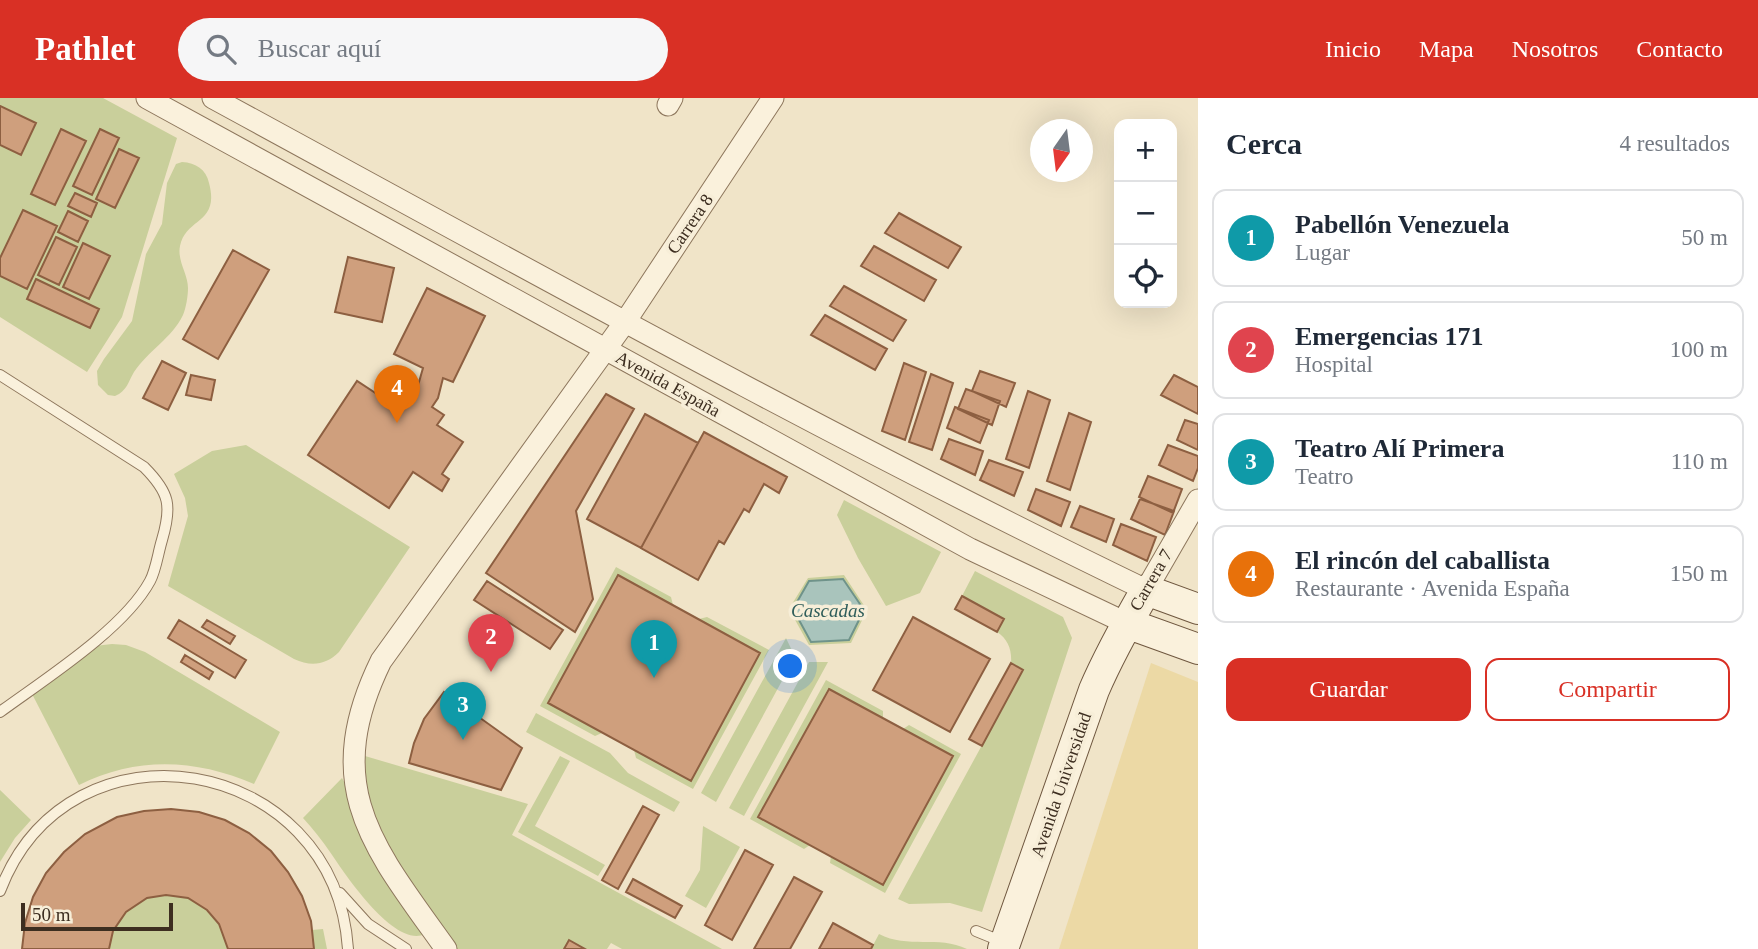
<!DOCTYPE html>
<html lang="es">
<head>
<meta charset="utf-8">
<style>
  body { margin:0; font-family:Georgia,serif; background:#f6f6f7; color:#1f2937 }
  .controls { position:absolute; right:21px; top:21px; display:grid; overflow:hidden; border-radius:14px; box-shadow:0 7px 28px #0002 }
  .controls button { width:63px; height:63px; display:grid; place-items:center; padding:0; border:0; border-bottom:2px solid #e0e1e3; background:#fff; color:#1f2937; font:35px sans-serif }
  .compass { position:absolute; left:1030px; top:21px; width:63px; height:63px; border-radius:50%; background:#fff; box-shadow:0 7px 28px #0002; rotate:194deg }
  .scale { position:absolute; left:21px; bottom:18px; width:152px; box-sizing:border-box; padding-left:7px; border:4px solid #3d2e20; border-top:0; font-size:19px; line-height:24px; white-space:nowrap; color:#3d2e20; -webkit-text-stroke:5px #f7eed8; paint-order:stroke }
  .you { position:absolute; left:791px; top:569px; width:24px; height:24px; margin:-18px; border:5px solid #fff; border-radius:50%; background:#1a73e8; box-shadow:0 0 0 10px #1a73e833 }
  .badge { display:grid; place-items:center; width:46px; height:46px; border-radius:50%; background:#d93025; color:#fff; font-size:23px; font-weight:700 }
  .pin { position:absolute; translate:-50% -58px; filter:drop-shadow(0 2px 4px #0008) }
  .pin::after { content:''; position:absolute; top:37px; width:24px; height:21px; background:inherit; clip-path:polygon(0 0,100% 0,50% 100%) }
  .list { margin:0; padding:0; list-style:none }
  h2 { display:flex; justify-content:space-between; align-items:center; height:91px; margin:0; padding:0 28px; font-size:30px }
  h2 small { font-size:23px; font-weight:400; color:#747a83 }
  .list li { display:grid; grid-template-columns:46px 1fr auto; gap:21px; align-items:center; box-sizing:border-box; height:98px; margin:0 14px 14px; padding:0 14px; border:2px solid #e0e1e3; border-radius:14px }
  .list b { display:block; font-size:26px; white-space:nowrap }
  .list p { margin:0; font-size:23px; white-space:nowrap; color:#747a83 }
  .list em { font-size:23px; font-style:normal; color:#747a83 }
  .actions { display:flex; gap:14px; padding:21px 28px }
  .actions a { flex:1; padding:16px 0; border:2px solid #d93025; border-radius:14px; text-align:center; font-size:24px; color:#d93025 }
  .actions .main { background:#d93025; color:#fff }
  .icon { flex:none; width:38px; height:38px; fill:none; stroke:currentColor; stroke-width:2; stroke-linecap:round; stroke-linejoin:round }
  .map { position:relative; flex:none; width:1198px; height:851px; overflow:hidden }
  header { display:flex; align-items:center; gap:42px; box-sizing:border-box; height:98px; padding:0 35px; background:#d93025; color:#fff }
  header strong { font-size:33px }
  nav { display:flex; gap:38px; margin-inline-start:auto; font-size:24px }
  .search { width:490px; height:63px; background:#f6f6f7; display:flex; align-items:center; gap:18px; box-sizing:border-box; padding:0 24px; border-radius:38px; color:#747a83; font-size:26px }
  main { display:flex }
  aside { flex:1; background:#fff }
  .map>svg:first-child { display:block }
</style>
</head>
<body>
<header>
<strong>Pathlet</strong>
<div class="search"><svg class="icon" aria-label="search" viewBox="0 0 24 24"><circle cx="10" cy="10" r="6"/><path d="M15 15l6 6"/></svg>Buscar aquí</div>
<nav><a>Inicio</a><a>Mapa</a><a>Nosotros</a><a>Contacto</a></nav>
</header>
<main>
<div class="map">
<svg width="1198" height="851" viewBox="0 0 1198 851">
  <rect width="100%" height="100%" fill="#f0e4c8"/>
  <path fill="#c9cf9b" d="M0,0H103L177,40L122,219L87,274L0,219Z
    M182,64C196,65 206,71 209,85C220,126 186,119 180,148C177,163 188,176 188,190C188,198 186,210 183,217C172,240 148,253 134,274C128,284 127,293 115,298L108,297L98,287L97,273L104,261L132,223L146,156L162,126L167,85L176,66Z
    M246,347L410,449L339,554C326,567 311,569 294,561L168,488L188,418L185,400L174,376L212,353Z
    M844,402L941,454L920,495L886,508L858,460L837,417Z
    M616,469L671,499L673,507L618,478L548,605L602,635L595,638L540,608Z
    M975,473L1063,519L1072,540L982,814L950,805L909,806L898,801L1023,572L1011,565C1012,552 1008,541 997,534L1004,521L962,498Z
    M844,477L867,512L851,545L809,547L789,511L808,480Z
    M707,519L769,552L693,691L636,660L634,652L691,682L760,555L699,521Z
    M786,540L795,559L716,704L701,695Z
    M112,546L126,547L145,554L280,634L254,686C196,661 137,658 79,687L30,592L95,548Z
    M809,564H828L744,718L729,710Z
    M826,582L883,613V620L828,591L759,718L810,747L804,751L750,721Z
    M536,615L610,655L628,675L680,704L674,714L526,634Z
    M909,627L961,656L885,795L830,765L831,758L883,786L953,659L903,631Z
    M365,658L528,706L512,737L722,851H622L611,845L607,851H585L569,842L564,851H457C412,788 365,740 365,658Z
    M560,658L570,663L535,728L605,767L598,778L518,734Z
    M342,680L425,836C394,851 343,773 330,754C322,742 313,731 303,720Z
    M0,692L31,722L15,740L0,764Z
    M171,711C241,716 300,761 312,832L323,831L327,851H22C29,767 88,714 171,711Z
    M703,728L740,749L706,810L685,798L700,772Z
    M879,836C908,851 938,837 967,851H871Z"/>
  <path fill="#ecd9a5" d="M1151,565L1198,584V851H1059Z"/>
  <path fill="#a9c4bc" stroke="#6f938a" stroke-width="2" d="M843,481L864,512L849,542L811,544L793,511L809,483Z"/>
  <path fill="#cf9f7d" stroke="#8d5f41" stroke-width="2" d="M0,8L36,25L21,57L0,47Z
    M61,31L86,43L55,107L31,96Z
    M100,31L119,40L92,97L73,88Z
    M119,51L139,60L115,110L96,101Z
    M75,95L97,105L91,119L68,108Z
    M23,112L57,128L27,191L0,178V160Z
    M68,113L88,123L78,144L58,134Z
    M899,115L961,149L948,170L885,135Z
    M56,139L77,149L59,187L38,177Z
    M83,145L110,158L89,201L63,189Z
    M874,148L936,182L924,203L861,168Z
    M233,152L269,172L218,261L183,241Z
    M348,159L394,170L382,224L335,214Z
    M36,181L99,211L90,230L27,201Z
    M844,188L906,222L893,243L830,208Z
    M427,190L485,218L453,284L443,280L438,300L432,309L444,317L437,327L463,344L442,376L449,381L442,393L413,374L389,410L308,357L357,283L386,302L397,286L415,298L423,270L394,256Z
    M825,217L887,251L875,272L811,237Z
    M162,263L186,275L168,312L143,300Z
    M904,265L926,274L905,342L882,333Z
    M980,273L1015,285L1006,309L972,293Z
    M931,276L953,285L932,352L909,344Z
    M191,277L215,282L211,302L186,297Z
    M1174,277L1198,289V316L1161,297Z
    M966,291L1000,303L992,327L958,311Z
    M1028,293L1050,302L1029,370L1006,361Z
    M606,296L634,311L576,413L593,501L575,534L486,475Z
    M955,309L989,322L980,345L947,330Z
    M1069,315L1091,324L1070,392L1047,383Z
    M645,316L698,345L641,450L587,421Z
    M1185,322L1198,326V352L1177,342Z
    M704,334L787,379L779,395L764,386L749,414L744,411L724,446L719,443L698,482L641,450Z
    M949,341L983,353L975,377L941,361Z
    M1168,347L1198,358V370L1193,383L1159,367Z
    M989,362L1023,374L1014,398L980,382Z
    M1148,378L1182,391L1173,415L1139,399Z
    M1036,391L1070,404L1061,428L1028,412Z
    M1140,401L1174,413L1165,437L1131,421Z
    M1080,408L1114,421L1106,444L1071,429Z
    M1121,426L1156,439L1147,463L1113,447Z
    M618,477L760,555L691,683L548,605Z
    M487,483L563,532L550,551L474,502Z
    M962,498L1004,521L997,534L955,511Z
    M913,519L990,561L950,634L873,592Z
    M179,522L246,562L235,580L168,540Z
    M207,522L235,538L230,546L202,529Z
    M185,557L213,574L209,581L181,564Z
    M1011,565L1023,572L982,648L969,641Z
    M829,591L953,658L883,787L758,719Z
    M444,594L522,650L501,692L409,665L414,645L424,621Z
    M643,708L659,717L618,791L602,782Z
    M171,711L199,714L225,722L249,735L271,753L288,774L302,798L311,823L314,851H228L219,826L207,812L188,800L166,797L147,800L126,814L113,833L109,851H22L25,825L33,799L46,775L64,754L85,736L117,719L144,713Z
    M745,752L773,767L732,842L705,827Z
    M794,779L822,794L790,851H754Z
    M633,781L682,808L675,820L626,794Z
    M833,825L873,847L871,851H819Z
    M569,842L585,851H564Z"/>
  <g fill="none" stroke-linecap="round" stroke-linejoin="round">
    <defs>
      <path id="lane" d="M0,277L144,369C170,395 172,408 162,442C158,455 156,472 150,483C124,531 45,581 0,614
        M0,793C69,611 335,656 348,851
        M340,795L368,826L406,851
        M976,833L1003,844"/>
      <path id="street" d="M147,0L970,451L1126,525
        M213,0C522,168 829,339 1146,492L1198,402
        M668,7L672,0
        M446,851C374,750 319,690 381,563L625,224L773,0"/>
      <path id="secondary" d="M1126,525L1198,551
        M1003,851L1094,592C1109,557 1127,525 1146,492L1198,511"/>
    </defs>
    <use href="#lane" stroke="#8d765c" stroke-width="12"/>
    <use href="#street" stroke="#8d765c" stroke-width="23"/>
    <use href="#secondary" stroke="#6f573f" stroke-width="32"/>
    <use href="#lane" stroke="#faf1dc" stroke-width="10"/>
    <use href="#street" stroke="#faf1dc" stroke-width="21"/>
    <use href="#secondary" stroke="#faf1dc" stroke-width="30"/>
  </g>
  <g text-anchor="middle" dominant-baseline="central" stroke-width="7" stroke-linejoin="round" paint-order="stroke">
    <g font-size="18" fill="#3d2e20" stroke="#f7eed8">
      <text transform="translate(690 126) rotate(-56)">Carrera 8</text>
      <text transform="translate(668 286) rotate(29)">Avenida España</text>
      <text transform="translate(1151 482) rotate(-60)">Carrera 7</text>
      <text transform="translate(1061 687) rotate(-71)">Avenida Universidad</text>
    </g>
    <g font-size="19" font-style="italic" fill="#2f5d5a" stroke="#f7eed8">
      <text x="828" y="512">Cascadas</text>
    </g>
  </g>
</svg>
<div class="controls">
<button>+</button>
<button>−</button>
<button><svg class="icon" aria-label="locate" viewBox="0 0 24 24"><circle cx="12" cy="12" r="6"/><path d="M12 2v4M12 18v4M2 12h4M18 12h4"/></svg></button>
</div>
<svg class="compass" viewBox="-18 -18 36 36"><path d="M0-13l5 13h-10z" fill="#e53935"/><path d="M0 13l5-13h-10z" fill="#747a83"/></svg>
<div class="scale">50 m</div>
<div class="you"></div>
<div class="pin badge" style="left:654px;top:580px;background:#0f9aa8">1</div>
<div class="pin badge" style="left:491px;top:574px;background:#e0444e">2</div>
<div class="pin badge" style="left:463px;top:642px;background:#0f9aa8">3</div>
<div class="pin badge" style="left:397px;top:325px;background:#e8710a">4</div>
</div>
<aside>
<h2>Cerca<small>4 resultados</small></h2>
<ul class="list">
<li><span class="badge" style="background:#0f9aa8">1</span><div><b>Pabellón Venezuela</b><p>Lugar</p></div><em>50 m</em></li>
<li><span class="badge" style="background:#e0444e">2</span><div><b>Emergencias 171</b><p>Hospital</p></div><em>100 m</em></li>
<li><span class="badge" style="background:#0f9aa8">3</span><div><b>Teatro Alí Primera</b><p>Teatro</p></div><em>110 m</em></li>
<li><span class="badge" style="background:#e8710a">4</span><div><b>El rincón del caballista</b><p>Restaurante · Avenida España</p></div><em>150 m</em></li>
</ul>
<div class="actions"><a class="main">Guardar</a><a>Compartir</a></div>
</aside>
</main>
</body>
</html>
